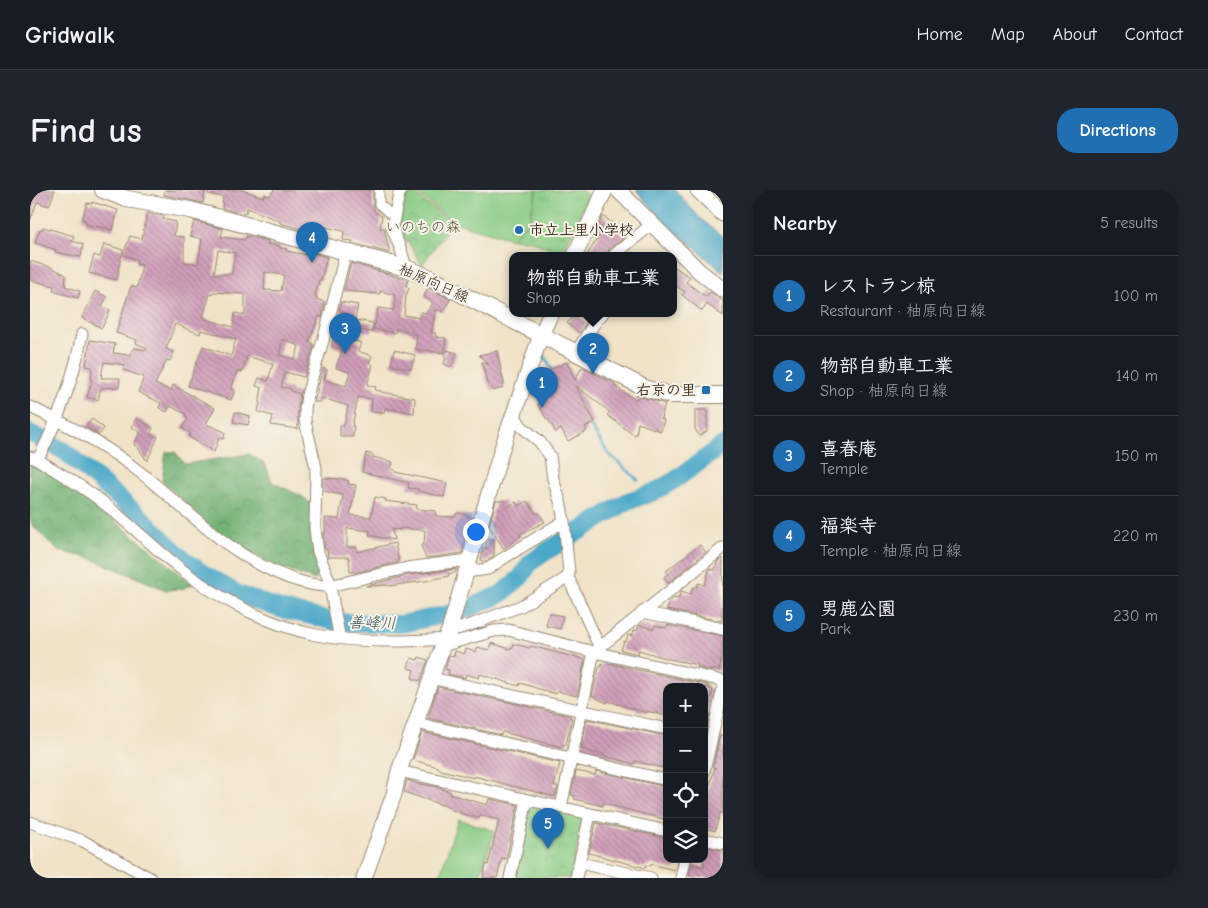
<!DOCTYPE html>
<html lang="en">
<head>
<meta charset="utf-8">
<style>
  body { margin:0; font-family:"Comic Neue","Klee One",sans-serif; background:#20242c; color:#f1f3f6 }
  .controls { position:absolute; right:15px; bottom:15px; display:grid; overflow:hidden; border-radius:10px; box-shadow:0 2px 12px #0003 }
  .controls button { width:45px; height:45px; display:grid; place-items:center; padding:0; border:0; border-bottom:1px solid #363941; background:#171b24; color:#f1f3f6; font:25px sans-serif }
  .you { position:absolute; left:445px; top:341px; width:18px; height:18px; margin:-12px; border:4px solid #fff; border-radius:50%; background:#1a73e8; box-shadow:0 0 0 8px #1a73e833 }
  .badge { display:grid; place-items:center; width:32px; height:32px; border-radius:50%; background:#1f6fb2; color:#fff; font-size:16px; font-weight:700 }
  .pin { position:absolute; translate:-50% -41px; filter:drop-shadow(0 1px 2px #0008) }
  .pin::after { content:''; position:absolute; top:26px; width:18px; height:15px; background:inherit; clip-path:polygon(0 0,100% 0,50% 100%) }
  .popup { position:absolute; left:479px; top:62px; width:168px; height:65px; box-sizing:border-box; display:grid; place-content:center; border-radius:10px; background:#171b24; filter:drop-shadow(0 1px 4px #0005); font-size:16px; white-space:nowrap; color:#9ea1a6 }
  .popup b { font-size:19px; color:#f1f3f6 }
  .popup::after { content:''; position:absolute; left:50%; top:100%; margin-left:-10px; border:10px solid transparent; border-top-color:#171b24 }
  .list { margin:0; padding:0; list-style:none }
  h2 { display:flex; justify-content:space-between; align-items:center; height:65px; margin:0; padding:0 20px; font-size:21px }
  h2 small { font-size:16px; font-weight:400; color:#9ea1a6 }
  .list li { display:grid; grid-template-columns:32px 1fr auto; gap:15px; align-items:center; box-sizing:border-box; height:80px; padding:0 20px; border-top:1px solid #363941 }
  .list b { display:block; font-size:19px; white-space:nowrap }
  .list p { margin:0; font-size:16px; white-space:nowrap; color:#9ea1a6 }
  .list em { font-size:16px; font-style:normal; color:#9ea1a6 }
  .icon { flex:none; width:28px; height:28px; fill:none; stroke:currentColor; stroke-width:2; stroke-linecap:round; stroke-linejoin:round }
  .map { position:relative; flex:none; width:693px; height:688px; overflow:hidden; border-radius:20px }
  header { display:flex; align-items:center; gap:30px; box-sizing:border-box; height:70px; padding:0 25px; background:#171b24; border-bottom:1px solid #363941 }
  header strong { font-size:24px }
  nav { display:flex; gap:28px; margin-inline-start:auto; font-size:18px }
  .intro { display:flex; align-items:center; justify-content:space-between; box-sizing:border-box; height:120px; padding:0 30px }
  h1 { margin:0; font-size:35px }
  .button { padding:12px 22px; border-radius:20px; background:#1f6fb2; color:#fff; font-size:18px; font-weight:700 }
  main { display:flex; gap:30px; padding:0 30px }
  aside { flex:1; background:#171b24; border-radius:20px; box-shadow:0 2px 12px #0003 }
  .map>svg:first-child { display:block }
</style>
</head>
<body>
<header>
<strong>Gridwalk</strong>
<nav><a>Home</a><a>Map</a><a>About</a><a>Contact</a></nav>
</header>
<div class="intro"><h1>Find us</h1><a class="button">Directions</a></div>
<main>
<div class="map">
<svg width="693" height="688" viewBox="0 0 693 688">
  <defs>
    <pattern id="grass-tufts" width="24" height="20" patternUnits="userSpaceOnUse" patternTransform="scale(1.25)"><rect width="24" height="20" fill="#8acc85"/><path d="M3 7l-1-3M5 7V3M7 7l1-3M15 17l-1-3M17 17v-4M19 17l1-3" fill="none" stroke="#78af72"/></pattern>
    <pattern id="forest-crowns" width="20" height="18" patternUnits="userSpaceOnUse" patternTransform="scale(1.25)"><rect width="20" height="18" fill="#6fb072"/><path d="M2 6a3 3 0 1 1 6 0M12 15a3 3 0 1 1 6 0" fill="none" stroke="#5c8f5d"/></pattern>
    <pattern id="park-crowns" width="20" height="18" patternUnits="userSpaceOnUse" patternTransform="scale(1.25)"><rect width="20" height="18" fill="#8acc85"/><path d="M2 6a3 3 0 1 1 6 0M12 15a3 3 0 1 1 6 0" fill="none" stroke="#78af72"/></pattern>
    <pattern id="building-back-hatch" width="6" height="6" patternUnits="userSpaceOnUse" patternTransform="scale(1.25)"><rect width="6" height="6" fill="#d09eba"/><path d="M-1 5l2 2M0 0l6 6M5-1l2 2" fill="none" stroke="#aa8197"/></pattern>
  </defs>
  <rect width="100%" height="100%" fill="#f7f3e8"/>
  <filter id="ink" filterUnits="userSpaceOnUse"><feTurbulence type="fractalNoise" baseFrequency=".02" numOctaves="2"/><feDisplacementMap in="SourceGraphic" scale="10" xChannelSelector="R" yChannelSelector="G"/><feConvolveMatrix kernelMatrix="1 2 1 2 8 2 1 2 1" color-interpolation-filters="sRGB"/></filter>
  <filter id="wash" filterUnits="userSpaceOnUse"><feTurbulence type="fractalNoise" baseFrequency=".0096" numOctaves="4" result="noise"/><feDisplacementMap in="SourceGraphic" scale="20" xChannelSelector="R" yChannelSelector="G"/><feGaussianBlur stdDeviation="1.12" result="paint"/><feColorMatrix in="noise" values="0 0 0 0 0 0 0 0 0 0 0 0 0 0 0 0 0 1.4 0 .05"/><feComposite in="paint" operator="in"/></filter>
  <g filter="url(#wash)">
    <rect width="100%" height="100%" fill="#f0e3c8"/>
    <path fill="url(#grass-tufts)" stroke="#627b52" d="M507,0H551L558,6L532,65L502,51L482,49L499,30Z"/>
    <path fill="url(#forest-crowns)" stroke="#556d48" d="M136,262H145L155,274L219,264L235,274L242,292L273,307L280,313L288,380L285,390L240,374L181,337L132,291Z
      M0,274L39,294L163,394L152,399L136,400L60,368L28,361L2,335L0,325Z"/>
    <path fill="url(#park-crowns)" stroke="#627b52" d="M381,1L422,33L392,75L371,41L370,32L376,6Z
      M503,614L553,628L541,688H483L499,617Z"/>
    <path fill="#8acc85" stroke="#627b52" d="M390,0H507L499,30L482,49L423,32L387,3Z
      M428,629L465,641L449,688H409Z"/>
    <path fill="#4aa7c8" stroke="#426873" d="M606,0H645L669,27L693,47V82L634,32Z"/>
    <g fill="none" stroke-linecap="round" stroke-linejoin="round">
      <path stroke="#4aa7c8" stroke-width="3" d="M513,163L523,182
        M558,232L578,263L608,290"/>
      <path stroke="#4aa7c8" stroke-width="18" d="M0,243L34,261L112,328L151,367L174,384L208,404L250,419L307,432L372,434L432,421L471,404L491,387L500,373L517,361L598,311L624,302L645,290L693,255"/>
    </g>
    <g id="blocks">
      <path fill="url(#building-back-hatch)" fill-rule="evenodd" d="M0,0H25L19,16L7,12L1,29Z
        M135,0H175L173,13L134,5Z
        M178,0H212L233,7L234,4L239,6L244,0H343V16L345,22L352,26L350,38H354L360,63L322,53L323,51L313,50L314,41L304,39L289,35V36L280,35L278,41L250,33V31L217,18L216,23L213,22L212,24L192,18L193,7L178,4Z
        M62,12L88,20L83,40L55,34L56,30L52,29L57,13L62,14Z
        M117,23L134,26L133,29L146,32L144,46L154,47V72L168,74L172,49L160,46L164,31L193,39L191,47L215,50L217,46L238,51L237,54L250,56V58L257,59L256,61L282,66L283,63L297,67L291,90H289L285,106L287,107L286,109L295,112L292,127L289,126L279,152H282V154L284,155L274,187L255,182L251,197L261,199V201L270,204L268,219V239L241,235L243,226L228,222L232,198L226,196L229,188L238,191L243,174L217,166L212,182L207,181L201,199L205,200L201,210L158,196L173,156L201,166L206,149L171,140L170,144L145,134L136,159L144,162L140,171L137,170L125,194L141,201L143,195L185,218L176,234L195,242L194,249L189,248L184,262L159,247L161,243L152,238L158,229L155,227L156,224L140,216L137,222L129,218L131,213L108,202L114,187L93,180L95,175L74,172L71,188H90L89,197L71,198L68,210L57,207L61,194L62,177L56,176L60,150L85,154L83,163L98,165L99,164H101L104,158L116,160L117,158L106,153L107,150L86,143L101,96L107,98L112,75L106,74L107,69L93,65L100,46L112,49ZM188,60L205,63L202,84H184ZM235,82L254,85L251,101L234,100ZM183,102L215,104V125L205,123L203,137L175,129L176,128L173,127L180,104L182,105ZM253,149L269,156L265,169L249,165Z
        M573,26L589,38L587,40L595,47L579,59L577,65H557L570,44L566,42Z
        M13,37L44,46L42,51L53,54L51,67L25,62L26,60L5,53L10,39L12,40Z
        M74,54L93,60L88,80H89L87,90L59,83L64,65L70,67Z
        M0,71L23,78L36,85L35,96L50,101L48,108L23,101L24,96L0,90Z
        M321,73L378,90L376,97L379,98L376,106L374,125L390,128L392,122L396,123L403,113L394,107L398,98L420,109L414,121L412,122L406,119L401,143H405L406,147L416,148L414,163L385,159L387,145L382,144V142L366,139L365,143L344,139L348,118L364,120L365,105L350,101V104L314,101Z
        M643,76L660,87L656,92L676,107L680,102L693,111V126L677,114L672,121L652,105L655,102L643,94Z
        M65,101L77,107L72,116L80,120L72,138L52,128Z
        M311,112L328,115L325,130L343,133L342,142L313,138L316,123L309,121Z
        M547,123L556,133L549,143L537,133Z
        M312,146L331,153L328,161L342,166L339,173L343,175L337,195L346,197L345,200L351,201V202L385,208L384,223L355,218L354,223L341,222L342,209L328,207L322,236H324L323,247H310V236H314L318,216L292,208L290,212H284L293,178L297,180L294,190L316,196L320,182L306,178L312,160L301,155L304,147L311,149Z
        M364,160L385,165L381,179L361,175Z
        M417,160L427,163L423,174L420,177L414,174L416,168L414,167Z
        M467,161L474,194L472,198L463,201L457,193L452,172L459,175L449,165Z
        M537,172L545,190L552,177L585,194L584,196L606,210L609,206L635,214L631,228L634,230L631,241L608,233L606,245L605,244V246L577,225L580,222L545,195L565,232L555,237L557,241L538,251L531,239L526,242L518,229L517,230L508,214L511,212L503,198L522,188L519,180Z
        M665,220H677V241L669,246L665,239Z
        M205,222L220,226L218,235L203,232Z
        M106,228L123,238L120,244L128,247L117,271L107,256L104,255L110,242L102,237Z
        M62,229L74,238L69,245L56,237Z
        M336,263L343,265V267L363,272L361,279L365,280V282L417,293L414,307L388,301V299L378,298L379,293L332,282Z
        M293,288L313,289L319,291L318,294L326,295L320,325L341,327L345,307L356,309L355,311L387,315L386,319L406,321V326L424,327L427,323L438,325V327H442L440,337L437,336L432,363L396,368L391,356L394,354L395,340L370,338V340L362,339L364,350L339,345L340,341L317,338V357H327V362L365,353L369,372L328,382H320L319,367H298L297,359H295L293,344H295V328L309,329L313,305L293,301Z
        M466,311H475L476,318L486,312L488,316L497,311L506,324L508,322L515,332L490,344L491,346L474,359L459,336Z
        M456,349H464V365L457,371H451L453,358H456Z
        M670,355L676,362L638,393L634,387L638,384L636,381Z
        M693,368L692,431L637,420L640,411L643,408L648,409L651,401L661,404L663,397H667L668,393L675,395L679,379L685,380L687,372Z
        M427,379L425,383L418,384L419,386L395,391L359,396L358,395L336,396L378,385Z
        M519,423L533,426L530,439L516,436Z
        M609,435L624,439L625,435L636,438L637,435L693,446L692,468L689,481L682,479V481L667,477L668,475L635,468L609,460L608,464L591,460L594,451L596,452L598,445L602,446L604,440L607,441Z
        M461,453L480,459L481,457L483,458L484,454L500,458L501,456L540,466L541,465L555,470L547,506L527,501L526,504L490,493L489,496L450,484L449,488L436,484L435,488L418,484L419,480L415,479L419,465L424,466L425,461L434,464L436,459L446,462L447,457L459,460Z
        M389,467L398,470L390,491L382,488L384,480L378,478L381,468L388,470Z
        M572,473L576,474L577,473L678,495V497H637V526L617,521V523L578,511L577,513L562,506L569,477H571Z
        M408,497L541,526L540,528H542L536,555L533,554L532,557L472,542L471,545L398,528Z
        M674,497L683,500L677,523L680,524L676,539H674Z
        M557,529L637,546V579L605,571L604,574L551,559Z
        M392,542L530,573L524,596H528L525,607L444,586V588L411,580L408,577L383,570Z
        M690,546H693V623H690L685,641L674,638V615L685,577H683Z
        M546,581L565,585L566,581L637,597V621H635L633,629L573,613V616L544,609L545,606L541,605Z
        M377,590L391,595L392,594L406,597L421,602L420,604L457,615L459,609L488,615L476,669L472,668L467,688H453L456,674L458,675L469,630L450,625L449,628L433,624L420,619L421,618L374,602Z
        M566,633L637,648V669H647L646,677L644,680L621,674V676L616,675L615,678L559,663Z
        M674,657L693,660V688H666L659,686L662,674L674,677Z"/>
    </g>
  </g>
  <g filter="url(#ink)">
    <use href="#blocks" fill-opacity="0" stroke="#968673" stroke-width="1"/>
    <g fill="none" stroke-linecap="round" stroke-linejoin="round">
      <defs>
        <path id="pedestrian" d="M349,0V14L359,23"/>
        <path id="minor" d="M372,0L369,4L362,38L371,60L376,78
          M584,65L622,34
          M546,162L564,134L573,123
          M0,217C39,235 77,256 111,283C160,322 202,368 262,389C274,393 287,396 299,396L377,378L439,370
          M484,224L491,236L510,252L520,266L523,289L530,311L534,331L539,383L538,387L569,456
          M0,267L7,269L10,265C30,226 44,187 52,144
          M7,269C30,284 55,297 76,315C106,339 132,366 163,388C199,414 243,436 286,445C328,453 373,452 415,449
          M437,382L458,379L469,371L534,331
          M612,422L693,439
          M309,445L299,390L288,362L285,339L286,278L275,231V219L277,205L296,140L316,61
          M417,449L424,440L443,434L491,416L538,387
          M412,456L464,441L478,440L564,462L693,358
          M401,488L637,539
          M386,533L637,590
          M369,581L637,641
          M674,582L693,498
          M531,617L564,462L693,491
          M0,632L53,651L120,688
          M674,649L693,653
          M549,673L621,688
          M480,688L497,610
          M546,688L560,624
          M651,688L655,669"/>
        <path id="tertiary" d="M588,0L669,81L693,100
          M668,0L693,24
          M545,65L575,0
          M334,688L364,604L369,581L415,449L419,441L473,255L511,145L521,123"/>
        <path id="secondary" d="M73,0L97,9L160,20L376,78L400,88L617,199L641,205H693"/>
      </defs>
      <use href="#pedestrian" stroke="#968673" stroke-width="11"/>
      <use href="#minor" stroke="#968673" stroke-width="13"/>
      <use href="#tertiary" stroke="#968673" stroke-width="17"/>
      <use href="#secondary" stroke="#968673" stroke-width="18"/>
      <use href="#pedestrian" stroke="#fff" stroke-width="9"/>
      <use href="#minor" stroke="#fff" stroke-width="11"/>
      <use href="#tertiary" stroke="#fff" stroke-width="15"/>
      <use href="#secondary" stroke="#fff" stroke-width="16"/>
    </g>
  </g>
  <g fill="#1f6fb2" stroke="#f7f3e8" stroke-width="2">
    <circle cx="489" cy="40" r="5"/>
    <rect x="671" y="195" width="10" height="10" rx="2.5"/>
  </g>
  <g text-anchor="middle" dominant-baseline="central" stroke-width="4" stroke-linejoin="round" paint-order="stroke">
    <g font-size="15" fill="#4f5238" stroke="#f7f3e8">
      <text x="393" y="37">いのちの森</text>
    </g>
    <g font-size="15" font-weight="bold" fill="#3b2a1e" stroke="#f7f3e8" text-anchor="start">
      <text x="499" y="40">市立上里小学校</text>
      <text x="666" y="200" text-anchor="end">右京の里</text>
    </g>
    <g font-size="15" fill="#3b2a1e" stroke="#f7f3e8">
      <text transform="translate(404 93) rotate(24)">柚原向日線</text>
    </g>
    <g font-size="16" font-style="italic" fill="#40565a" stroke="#f7f3e8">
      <text transform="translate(342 433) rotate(1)">善峰川</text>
    </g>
  </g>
</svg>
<div class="controls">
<button>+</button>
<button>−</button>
<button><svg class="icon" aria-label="locate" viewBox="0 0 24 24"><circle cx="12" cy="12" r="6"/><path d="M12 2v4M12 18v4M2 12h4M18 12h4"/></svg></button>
<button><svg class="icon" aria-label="layers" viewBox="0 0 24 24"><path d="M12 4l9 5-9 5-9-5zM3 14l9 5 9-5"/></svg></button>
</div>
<div class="you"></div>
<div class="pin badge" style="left:512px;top:218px">1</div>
<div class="pin badge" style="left:563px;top:184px">2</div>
<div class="popup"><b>物部自動車工業</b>Shop</div>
<div class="pin badge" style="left:315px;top:164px">3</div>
<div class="pin badge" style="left:282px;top:73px">4</div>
<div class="pin badge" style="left:518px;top:659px">5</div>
</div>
<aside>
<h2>Nearby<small>5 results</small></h2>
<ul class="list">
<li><span class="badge">1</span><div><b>レストラン椋</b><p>Restaurant · 柚原向日線</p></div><em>100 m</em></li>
<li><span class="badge">2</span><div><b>物部自動車工業</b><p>Shop · 柚原向日線</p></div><em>140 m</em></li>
<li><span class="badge">3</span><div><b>喜春庵</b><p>Temple</p></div><em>150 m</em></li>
<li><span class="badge">4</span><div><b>福楽寺</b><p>Temple · 柚原向日線</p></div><em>220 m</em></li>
<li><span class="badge">5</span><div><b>男鹿公園</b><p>Park</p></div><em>230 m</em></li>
</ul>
</aside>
</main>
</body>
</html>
